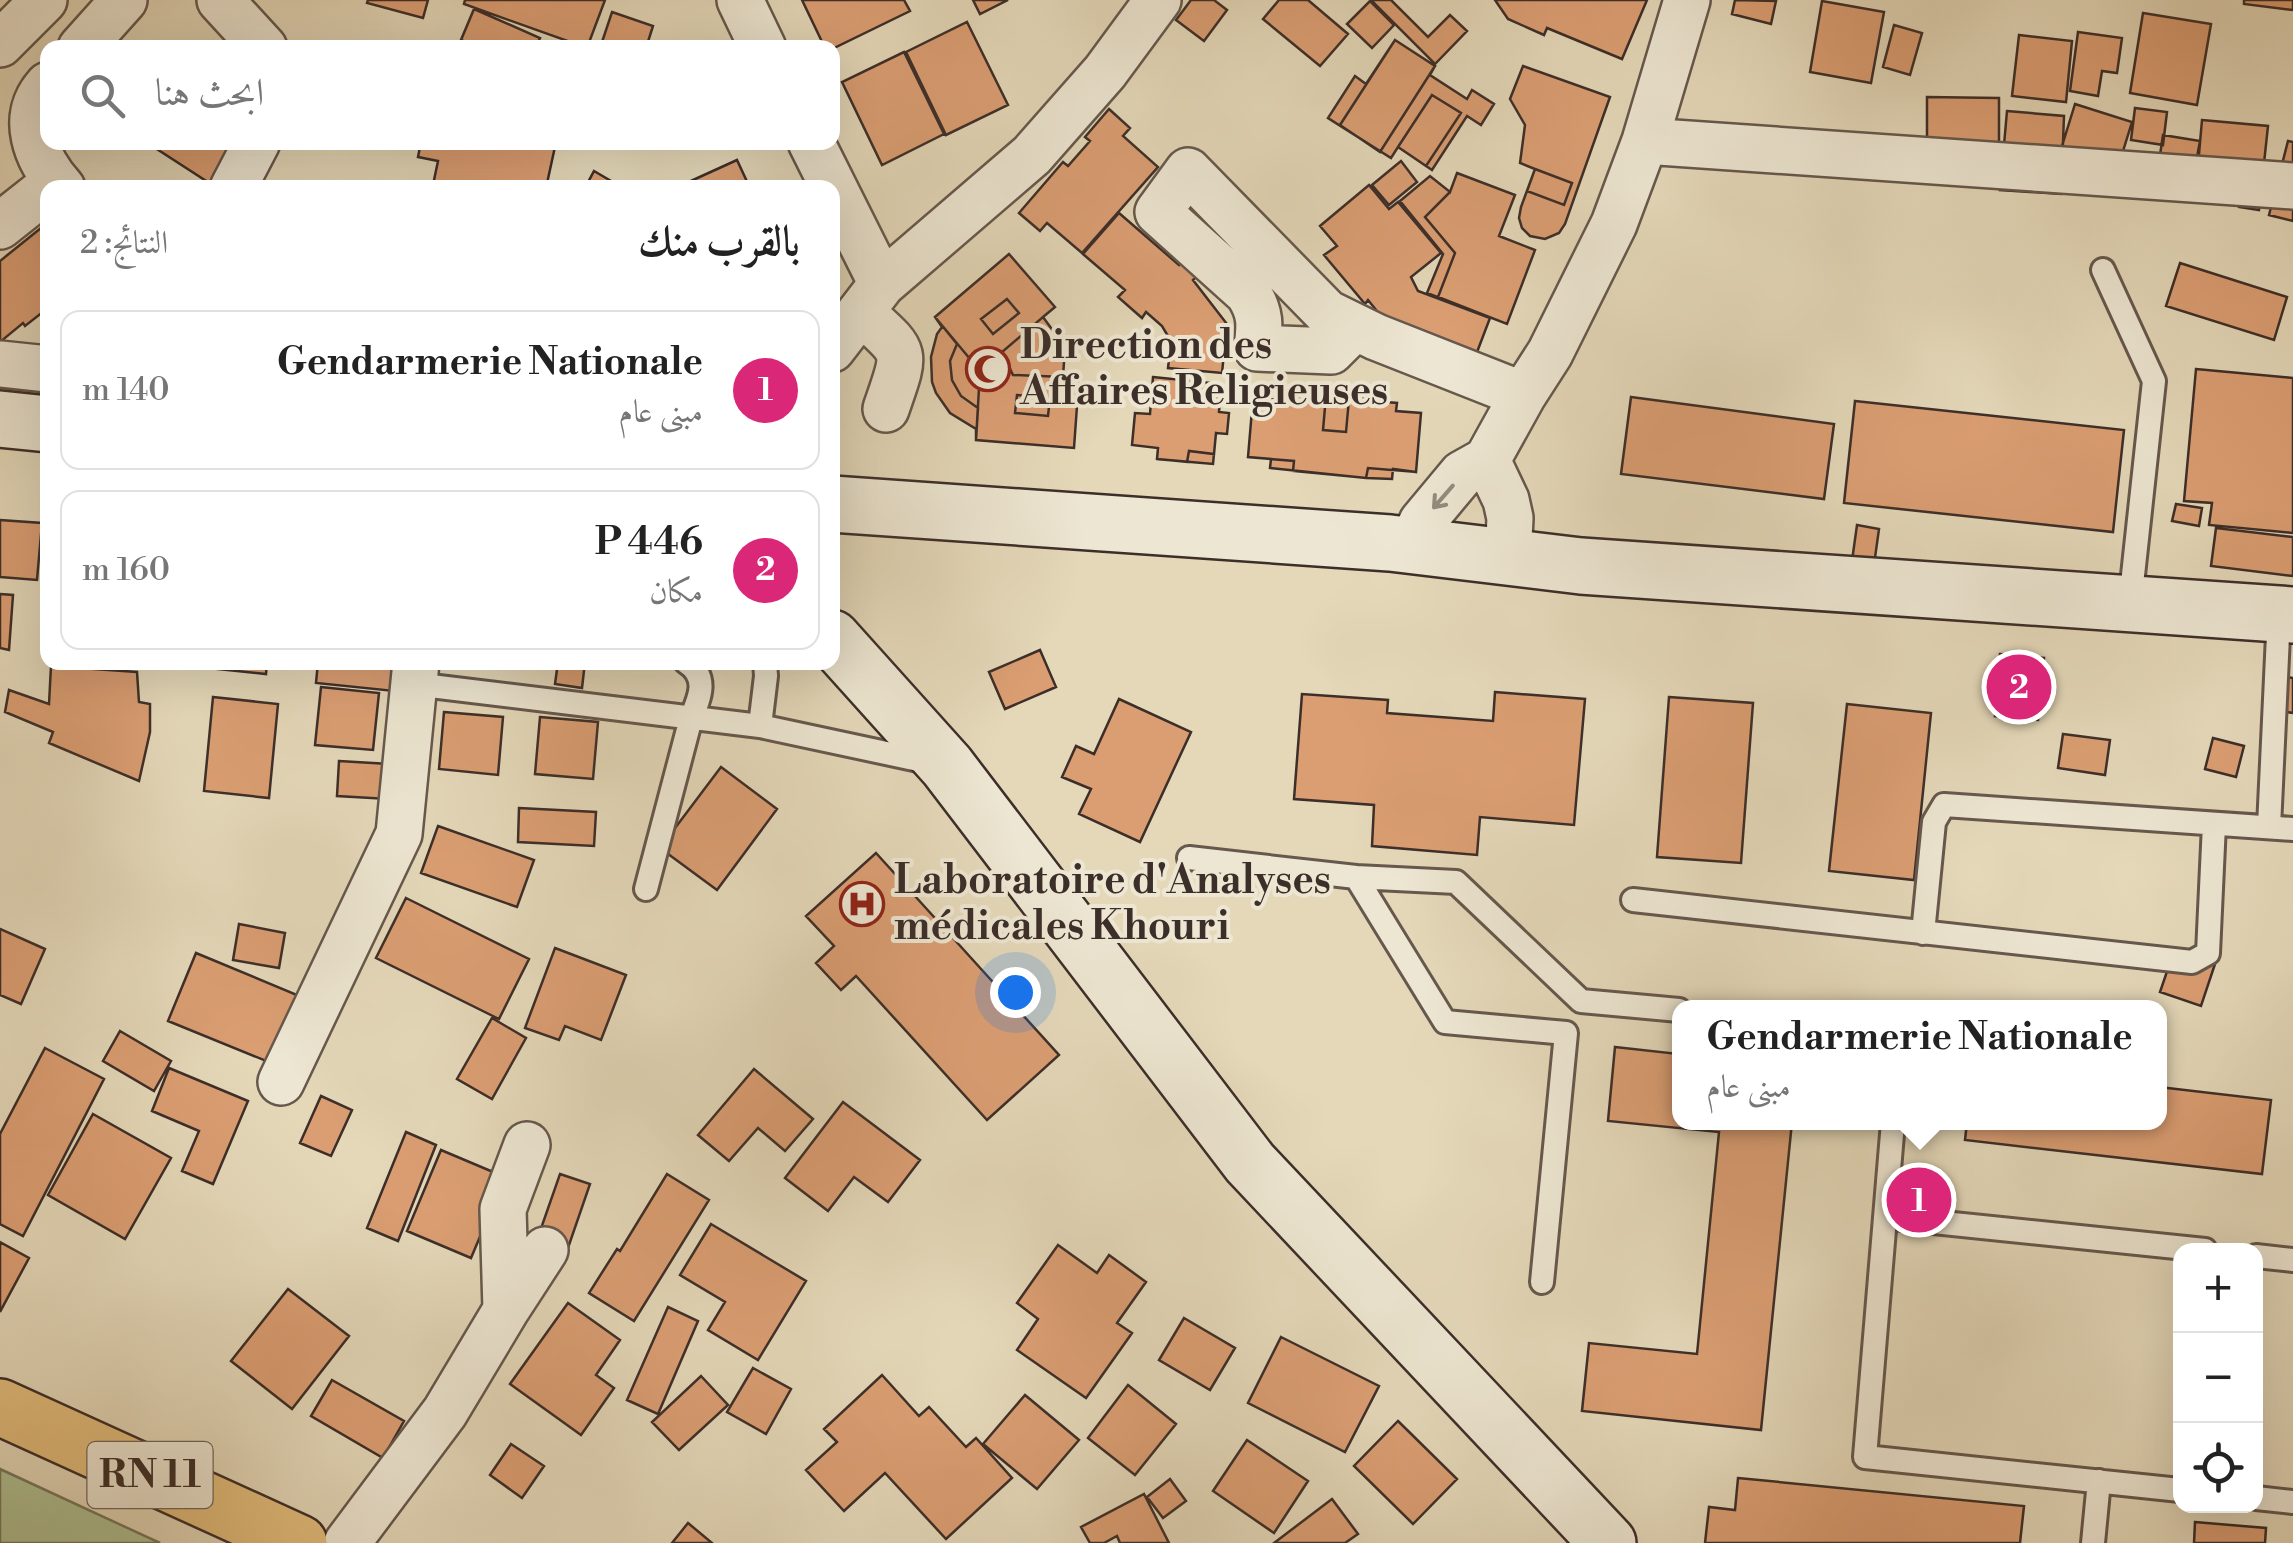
<!DOCTYPE html>
<html lang="ar">
<head>
<meta charset="utf-8">
<style>
  body { margin:0; font-family:"Libre Bodoni",Amiri,serif; background:#f6f6f6; color:#222; direction:rtl }
  .controls { position:absolute; right:30px; bottom:30px; display:grid; overflow:hidden; border-radius:20px; box-shadow:0 10px 40px #0002 }
  .controls button { width:90px; height:90px; display:grid; place-items:center; padding:0; border:0; border-bottom:2px solid #e0e0e0; background:#fff; color:#222; font:50px sans-serif }
  .you { position:absolute; left:1015px; top:992px; width:35px; height:35px; margin:-25px; border:8px solid #fff; border-radius:50%; background:#1a73e8; box-shadow:0 0 0 15px #1a73e833 }
  .badge { display:grid; place-items:center; width:65px; height:65px; border-radius:50%; background:#db2777; color:#fff; font-size:32px; font-weight:700 }
  .pin { position:absolute; translate:-50% -50%; border:5px solid #fff; box-shadow:0 2px 10px #0006 }
  .popup { position:absolute; left:1672px; top:1000px; width:495px; height:130px; box-sizing:border-box; display:grid; place-content:center; border-radius:20px; background:#fff; filter:drop-shadow(0 2px 8px #0005); font-size:32px; white-space:nowrap; color:#767676 }
  .popup b { font-size:38px; color:#222 }
  .popup::after { content:''; position:absolute; left:50%; top:100%; margin-left:-20px; border:20px solid transparent; border-top-color:#fff }
  .list { margin:0; padding:0; list-style:none }
  h2 { display:flex; justify-content:space-between; align-items:center; height:130px; margin:0; padding:0 40px; font-size:42px }
  h2 small { font-size:32px; font-weight:400; color:#767676 }
  .list li { display:grid; grid-template-columns:65px 1fr auto; gap:30px; align-items:center; box-sizing:border-box; height:160px; margin:0 20px 20px; padding:0 20px; border:2px solid #e0e0e0; border-radius:20px }
  .list b { display:block; font-size:38px; white-space:nowrap }
  .list p { margin:0; font-size:32px; white-space:nowrap; color:#767676 }
  .list em { font-size:32px; font-style:normal; color:#767676 }
  .icon { flex:none; width:55px; height:55px; fill:none; stroke:currentColor; stroke-width:2; stroke-linecap:round; stroke-linejoin:round }
  .map { position:relative; flex:none; width:2293px; height:1543px; overflow:hidden; direction:ltr }
  .search { position:absolute; background:#fff; box-shadow:0 10px 40px #0002; left:40px; top:40px; width:800px; height:110px; display:flex; align-items:center; gap:25px; box-sizing:border-box; padding:0 35px; border-radius:20px; color:#767676; font-size:38px }
  .panel { position:absolute; background:#fff; box-shadow:0 10px 40px #0002; left:40px; top:180px; width:800px; height:490px; border-radius:20px; direction:rtl }
  .map>svg:first-child { display:block }
</style>
</head>
<body>
<div class="map">
<svg width="2293" height="1543" viewBox="0 0 2293 1543">
  <rect width="100%" height="100%" fill="#e4d8b9"/>
  <filter id="stains"><feTurbulence type="fractalNoise" baseFrequency=".002" numOctaves="4"/><feColorMatrix values="0 0 0 0 .2 0 0 0 0 .09 0 0 0 0 .02 0 0 0 .5 -.17"/></filter>
  <radialGradient id="worn" r=".72"><stop offset=".6" stop-color="#630" stop-opacity="0"/><stop offset="1" stop-color="#630" stop-opacity=".3"/></radialGradient>
  <path fill="#afc093" stroke="#76775e" stroke-width="2.5" d="M0,1469L160,1543H0Z"/>
  <path fill="#db9e73" stroke="#3c2e29" stroke-width="2.5" d="M368,0H428L423,18L367,3Z
    M465,0H605L587,48L464,4Z
    M802,0H904L910,11L832,49V48H825Z
    M973,0H1008L980,14Z
    M1191,0H1214L1227,10L1204,41L1176,20Z
    M1279,0H1308L1348,34L1320,66L1263,19Z
    M1371,0H1391L1428,37L1450,15L1467,31L1435,64Z
    M1495,0H1647L1622,59L1547,28L1544,35L1508,19Z
    M1735,0L1776,1L1771,24L1732,14Z
    M2244,0H2293V10L2244,4Z
    M1370,1L1394,25L1372,48L1347,24Z
    M1822,1L1884,12L1871,83L1810,72Z
    M474,9L540,38L535,48H478L461,40Z
    M612,12L653,26L646,48H600Z
    M2143,13L2211,24L2197,105L2130,93Z
    M967,22L1008,105L946,135L906,52Z
    M1894,25L1922,33L1910,75L1883,67Z
    M2078,32L2122,38L2117,73L2102,71L2098,96L2070,91Z
    M2019,35L2072,41L2066,102L2012,96Z
    M1395,40L1435,66L1380,152L1340,125Z
    M1395,40L1435,66L1430,75L1467,99L1472,90L1494,104L1481,125L1467,116L1432,170L1398,147L1391,158L1328,118L1355,76L1366,84Z
    M904,52L944,134L882,165L842,82Z
    M1523,66L1610,97L1565,224L1559,233L1545,239L1530,236L1522,228L1519,218L1521,207L1535,169L1520,163L1525,125L1510,99Z
    M1432,95L1461,113L1426,166L1398,147Z
    M1927,97L1999,98V153H1927Z
    M2075,104L2132,122L2119,164L2062,146Z
    M2135,108L2167,112L2163,145L2131,140Z
    M1109,109L1130,128L1123,136L1158,167L1082,253L1047,223L1040,231L1019,213L1063,162L1068,166L1090,141L1085,137Z
    M2007,111L2064,116L2061,194L2000,190Z
    M2202,120L2268,126L2259,210L2239,207L2241,182L2197,177Z
    M2163,135L2200,141L2189,200L2154,195Z
    M2288,141L2293,142V221L2269,215Z
    M146,142H242L214,186Z
    M421,142H556L546,188H444L433,185L438,161L418,157Z
    M737,160L750,188H683L682,185Z
    M1401,161L1417,182L1389,205L1372,185Z
    M1535,169L1572,183L1564,205L1527,191Z
    M594,171L623,188H585Z
    M1457,173L1515,195L1499,236L1535,250L1507,324L1438,297L1455,253L1425,217L1450,192Z
    M1457,173L1515,195L1499,236L1535,250L1507,324L1427,293L1443,254L1400,201L1430,176L1450,192Z
    M1369,185L1389,209L1398,202L1441,253L1411,277L1418,291L1490,318L1474,360L1389,326L1368,300L1365,304L1324,255L1337,246L1320,226Z
    M1119,213L1179,265L1181,263L1196,277L1193,280L1227,324L1222,373L1168,368L1171,341L1162,326L1146,312L1142,318L1118,297L1125,290L1083,254Z
    M41,228L48,235V308L25,326L23,323L0,342V261Z
    M1009,254L1055,307L1043,317L1059,339L1064,362L1063,377L1079,378L1074,448L976,440L980,371L935,317Z
    M1009,254L1055,307L1043,317L1059,339L1064,362L1063,377L1079,378L1074,448L976,440L978,408L961,396L952,380L950,361L957,344L935,317Z
    M1009,254L1055,307L1043,317L1059,339L1064,362L1063,377L1079,378L1074,448L976,440V429L950,413L936,393L932,382L931,357L937,334L942,327L935,317Z
    M2180,263L2287,297L2274,340L2166,306Z
    M1007,299L1019,313L993,334L981,319Z
    M1043,317L1059,339L1064,362L1063,377L1013,375L1002,352Z
    M2196,369L2293,378V533L2209,525L2212,503L2184,501Z
    M1153,377L1221,384L1219,412L1229,413L1227,434L1216,433L1213,464L1157,459L1158,448L1132,445L1135,413L1150,414Z
    M1153,377L1221,384L1219,412L1229,413L1227,434L1216,433L1214,454L1189,451L1187,462L1157,459L1158,448L1132,445L1135,413L1150,414Z
    M1302,391L1326,393V396L1349,399L1350,395L1374,397L1373,401L1397,403L1396,411L1421,413L1416,472L1393,469L1392,479L1366,478L1270,468L1271,459L1248,457L1253,398L1278,400L1279,393L1302,394Z
    M1302,391L1326,393V396L1349,399L1350,395L1374,397L1373,401L1397,403L1396,411L1421,413L1416,472L1368,468L1366,478L1293,471L1294,461L1248,457L1253,398L1278,400L1279,393L1302,394Z
    M1017,395L1050,398L1048,416L1015,413Z
    M1326,396L1349,399L1346,432L1323,430Z
    M1631,397L1834,424L1824,499L1621,474Z
    M1855,401L2124,430L2113,532L1844,503Z
    M2176,504L2202,508L2199,526L2172,521Z
    M0,520L42,523L37,580L0,577Z
    M1857,525L1879,529L1873,572L1851,568Z
    M2216,528L2293,537V576L2211,566Z
    M0,594L13,595L9,650L0,648Z
    M1040,650L1056,687L1005,709L989,672Z
    M2000,654L2044,658L2038,720L1995,716Z
    M151,662H267L266,674Z
    M318,662H376V666L396,668L394,691L316,683Z
    M558,662H585L582,688L555,684Z
    M51,666L137,672L139,702L150,704V732L139,781L49,743L53,732L5,712L9,690L49,704Z
    M2273,675L2293,678V713L2268,709Z
    M321,687L379,693L373,750L315,745Z
    M1495,692L1585,699L1574,825L1480,817L1477,855L1372,846L1374,805L1294,799L1302,694L1388,700L1387,713L1493,721Z
    M213,697L278,704L269,798L204,791Z
    M1669,697L1753,703L1741,863L1657,857Z
    M1119,699L1191,732L1140,842L1079,814L1091,789L1062,777L1076,746L1094,754Z
    M1847,704L1931,713L1914,880L1829,871Z
    M444,712L503,717L498,775L439,769Z
    M540,717L598,722L593,779L535,774Z
    M2063,734L2110,740L2105,775L2058,768Z
    M2213,738L2244,746L2236,777L2205,769Z
    M339,761L389,764L388,799L337,796Z
    M721,767L777,809L717,890L660,848Z
    M519,808L596,812L594,846L518,842Z
    M438,826L534,860L517,907L421,873Z
    M876,853L1059,1055L987,1120L856,976L841,990L816,963L834,946L806,916Z
    M406,898L529,959L499,1019L376,958Z
    M239,924L285,933L279,968L233,960Z
    M0,929L45,949L21,1004L0,995Z
    M555,948L626,975L601,1040L565,1026L559,1040L525,1028Z
    M2175,948L2216,961L2201,1006L2160,992Z
    M196,953L321,1005L281,1067L168,1021Z
    M492,1018L526,1038L492,1099L457,1079Z
    M120,1031L171,1061L154,1091L103,1061Z
    M1615,1047L1679,1054V1122H1792L1761,1430L1582,1411L1589,1343L1697,1354L1719,1132L1608,1121Z
    M45,1048L104,1079L23,1236L0,1224V1134Z
    M169,1068L248,1101L213,1184L182,1171L199,1131L152,1111Z
    M754,1069L813,1119L785,1151L758,1128L729,1161L698,1135Z
    M2159,1087L2271,1100L2262,1174L1965,1140L1967,1122H2159Z
    M321,1096L352,1110L331,1156L300,1143Z
    M843,1102L920,1160L888,1202L854,1177L828,1211L785,1178Z
    M93,1114L171,1158L125,1239L48,1195Z
    M406,1132L436,1145L398,1241L367,1228Z
    M441,1150L505,1177L471,1258L407,1231Z
    M560,1174L590,1184L568,1248L538,1237Z
    M667,1174L709,1200L634,1321L589,1293L617,1249L620,1251Z
    M711,1224L806,1281L758,1360L708,1330L725,1302L680,1275Z
    M0,1242L29,1258L0,1312Z
    M1058,1245L1097,1273L1109,1255L1146,1282L1117,1323L1132,1333L1086,1398L1017,1350L1038,1319L1017,1303Z
    M288,1289L349,1336L292,1409L231,1361Z
    M568,1303L620,1340L596,1375L614,1388L581,1435L510,1384Z
    M668,1307L698,1321L658,1414L627,1400Z
    M1184,1318L1235,1348L1210,1390L1159,1360Z
    M1281,1337L1379,1386L1345,1452L1248,1403Z
    M753,1368L791,1389L766,1434L727,1412Z
    M882,1375L919,1416L929,1407L966,1447L976,1438L1012,1478L946,1539L885,1473L844,1511L806,1470L837,1442L824,1429Z
    M701,1376L728,1405L679,1450L652,1422Z
    M332,1380L404,1421L383,1458L311,1416Z
    M1128,1385L1176,1424L1135,1475L1088,1438Z
    M1025,1395L1079,1440L1037,1489L983,1444Z
    M1398,1421L1457,1479L1413,1524L1354,1466Z
    M1247,1440L1308,1481L1274,1533L1213,1491Z
    M511,1444L544,1466L522,1498L490,1475Z
    M1738,1478L2024,1506L2020,1543H1705L1709,1507L1735,1510Z
    M1170,1479L1186,1501L1163,1518L1147,1497Z
    M1144,1494L1169,1543H1120L1117,1536L1104,1543H1090L1081,1527Z
    M1332,1499L1358,1534L1345,1543H1274Z
    M2195,1522L2266,1528L2265,1543H2194Z
    M688,1523L712,1543H672Z"/>
  <g fill="none" stroke-linecap="round" stroke-linejoin="round">
    <defs>
      <path id="lane" d="M2103,270L2154,381L2130,603
        M414,684L760,726L766,676L765,662
        M760,726L928,762
        M2269,827L2279,614
        M1189,858L1356,877
        M646,889L691,718C700,697 709,677 686,662
        M1633,900L2192,962L2208,953L2214,824
        M1923,933L1934,822L1944,805L2293,829
        M1893,1122L1865,1457L2180,1490
        M1885,1217L2205,1250
        M2256,1256L2293,1260
        M1542,1282L1566,1033L1445,1022L1356,877L1456,882L1581,1001L1679,1010
        M2256,1498L2293,1502
        M2093,1543L2099,1481"/>
      <path id="street" d="M220,0L264,48
        M740,0L763,48
        M0,44L44,0
        M81,48L124,0
        M48,85C19,117 36,159 62,188
        M1645,141L2293,186
        M811,142L882,284
        M233,188L257,142
        M0,226L48,188
        M861,312C908,355 907,348 886,409
        M1354,328L1331,351L1257,348C1260,325 1261,313 1248,293L1158,212L1188,171L1327,313L1376,337L1523,395
        M832,349L882,284L1032,155L1105,72L1158,0
        M0,364L48,369
        M1487,460L1506,500L1510,518L1508,559
        M1410,547L1422,522L1462,474L1487,460L1523,395L1550,353L1614,224L1645,141L1687,0
        M281,1082L399,834L416,662
        M506,1310L503,1209L527,1145
        M347,1543L445,1412L506,1310L545,1250"/>
      <path id="secondary" d="M0,419L48,424
        M832,504L1390,543L1581,566L2293,615
        M832,638L947,766L1250,1163L1608,1543"/>
      <path id="primary" d="M0,1407L299,1543"/>
    </defs>
    <use href="#lane" stroke="#66584d" stroke-width="28"/>
    <use href="#street" stroke="#66584d" stroke-width="50"/>
    <use href="#secondary" stroke="#3c2e29" stroke-width="60"/>
    <use href="#primary" stroke="#3c2e29" stroke-width="60"/>
    <use href="#lane" stroke="#ede6d2" stroke-width="22"/>
    <use href="#street" stroke="#ede6d2" stroke-width="45"/>
    <use href="#secondary" stroke="#ede6d2" stroke-width="55"/>
    <use href="#primary" stroke="#e2bc7c" stroke-width="55"/>
  </g>
  <defs><path id="oneway-shaft" d="M-6 0H5M1.5-3L5.5 0L1.5 3" fill="none" stroke-width="1.6" stroke-linecap="round" stroke-linejoin="round" transform="scale(2.5)"/></defs>
  <use stroke="#948a7e" href="#oneway-shaft" transform="translate(1443 497) rotate(131)"/>
  <defs>
    <symbol id="mosque-ring" viewBox="-11 -11 22 22"><circle r="9.5" fill="#ede6d2" stroke="#8f2418" stroke-width="1.5"/><path d="M3.5-4.9A6 6 0 1 0 3.5 4.9A5 5 0 1 1 3.5-4.9Z" fill="#8f2418"/></symbol>
    <symbol id="hospital-ring" viewBox="-11 -11 22 22"><circle r="9.5" fill="#ede6d2" stroke="#8f2418" stroke-width="1.5"/><path d="M-5-5h3v3.5h4V-5h3V5h-3V1.5h-4V5h-3Z" fill="#8f2418"/></symbol>
  </defs>
  <g fill-rule="evenodd">
    <use href="#mosque-ring" x="963" y="344" width="50" height="50"/>
    <use href="#hospital-ring" x="837" y="879" width="50" height="50"/>
  </g>
  <g text-anchor="middle" dominant-baseline="central" stroke-width="8" stroke-linejoin="round" paint-order="stroke">
    <rect fill="#ede6d2" stroke="#71655c" stroke-width="2.5" x="87.5" y="1442" width="125" height="66" rx="8"/>
    <g font-size="38" font-weight="bold" fill="#3c2e29">
      <text x="150" y="1475">RN 11</text>
    </g>
    <g font-size="40" font-weight="bold" fill="#3c2e29" stroke="#ede6d2" text-anchor="start">
      <text x="1020" y="346">Direction des<tspan x="1020" dy="46">Affaires Religieuses</tspan></text>
      <text x="894" y="881">Laboratoire d'Analyses<tspan x="894" dy="46">médicales Khouri</tspan></text>
    </g>
  </g>
  <rect width="100%" height="100%" filter="url(#stains)"/>
  <rect width="100%" height="100%" fill="url(#worn)"/>
</svg>
<div class="controls">
<button>+</button>
<button>−</button>
<button><svg class="icon" aria-label="locate" viewBox="0 0 24 24"><circle cx="12" cy="12" r="6"/><path d="M12 2v4M12 18v4M2 12h4M18 12h4"/></svg></button>
</div>
<div class="you"></div>
<div class="pin badge" style="left:1919px;top:1200px">1</div>
<div class="popup"><b>Gendarmerie Nationale</b>مبنى عام</div>
<div class="pin badge" style="left:2019px;top:687px">2</div>
<div class="search"><svg class="icon" aria-label="search" viewBox="0 0 24 24"><circle cx="10" cy="10" r="6"/><path d="M15 15l6 6"/></svg>ابحث هنا</div>
<section class="panel">
<h2>بالقرب منك<small>النتائج: 2</small></h2>
<ul class="list">
<li><span class="badge">1</span><div><b>Gendarmerie Nationale</b><p>مبنى عام</p></div><em>140 m</em></li>
<li><span class="badge">2</span><div><b>P 446</b><p>مكان</p></div><em>160 m</em></li>
</ul>
</section>
</div>
</body>
</html>
